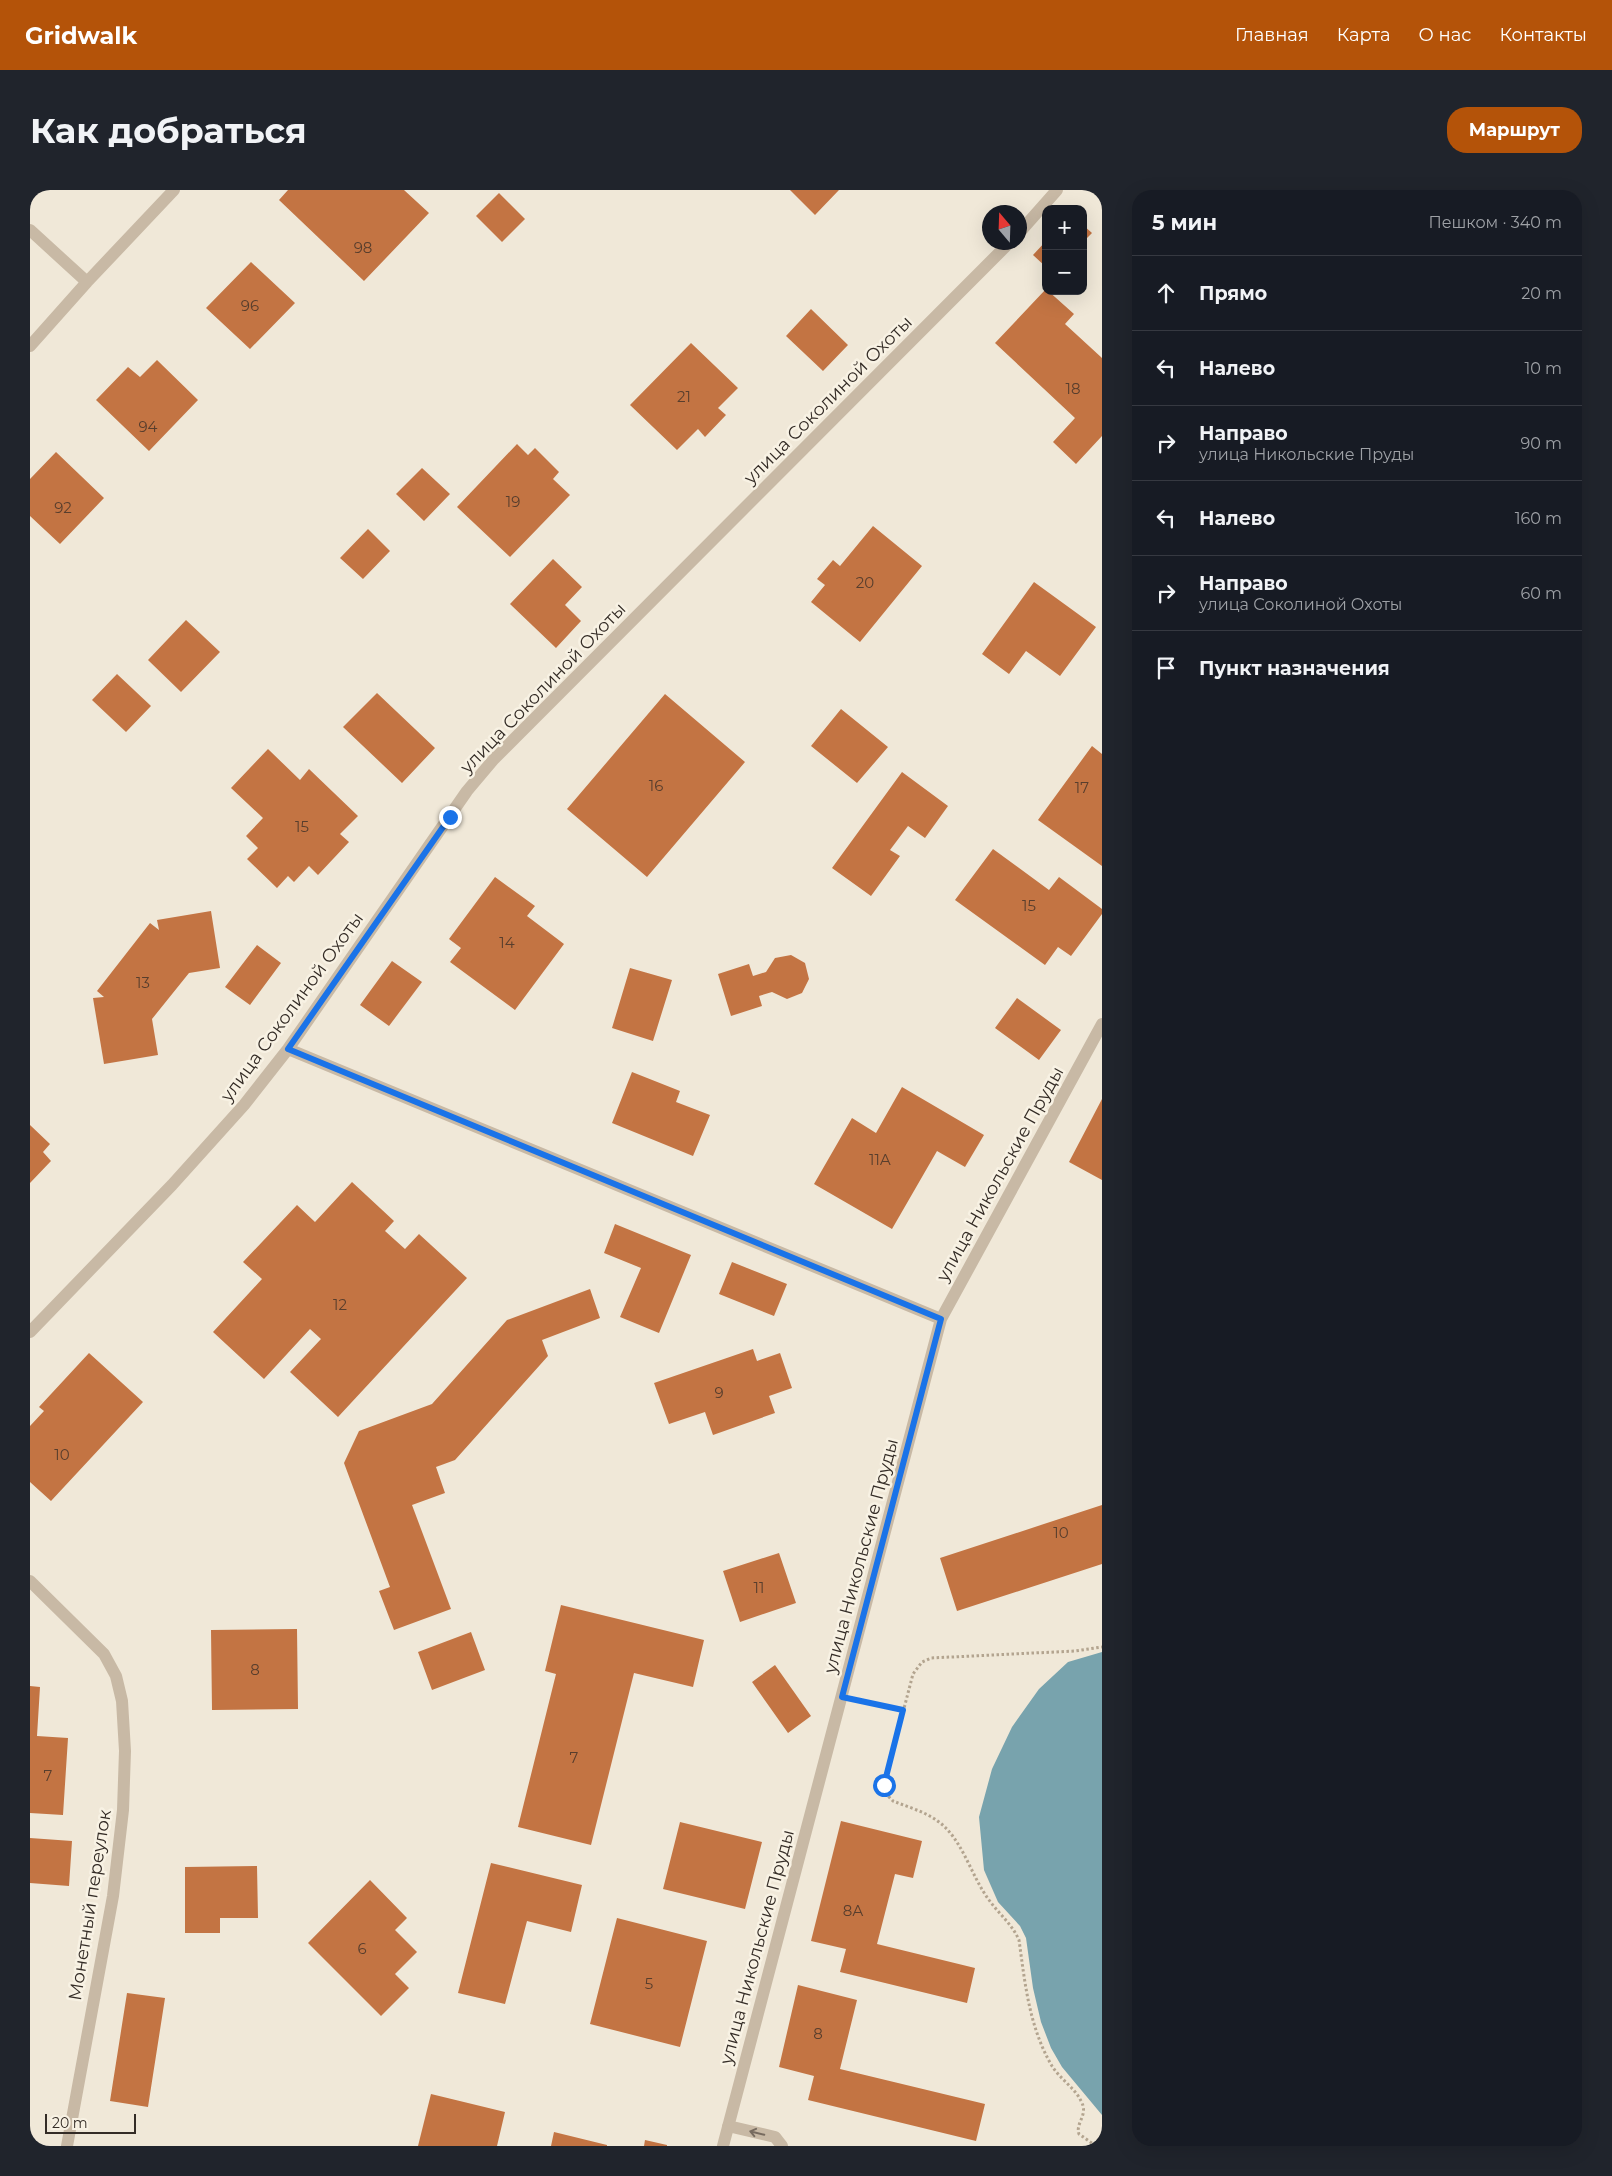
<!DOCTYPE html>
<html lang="ru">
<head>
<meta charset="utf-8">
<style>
  body { margin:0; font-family:Montserrat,sans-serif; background:#20242c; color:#f1f3f6 }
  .controls { position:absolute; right:15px; top:15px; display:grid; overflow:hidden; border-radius:10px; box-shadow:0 5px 20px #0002 }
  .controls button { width:45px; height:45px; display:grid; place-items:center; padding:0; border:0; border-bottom:1px solid #363941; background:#171b24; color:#f1f3f6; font:25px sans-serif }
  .compass { position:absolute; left:952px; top:15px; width:45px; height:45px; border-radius:50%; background:#171b24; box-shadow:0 5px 20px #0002; rotate:341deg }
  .scale { position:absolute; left:15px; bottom:12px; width:91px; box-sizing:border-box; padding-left:5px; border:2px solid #342c26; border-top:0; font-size:14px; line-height:18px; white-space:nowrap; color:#342c26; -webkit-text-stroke:4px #f8f2e4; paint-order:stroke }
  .stop { position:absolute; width:15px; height:15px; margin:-11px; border:4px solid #1a73e8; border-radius:50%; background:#fff }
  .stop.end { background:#1a73e8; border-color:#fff; box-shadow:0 1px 5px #0008 }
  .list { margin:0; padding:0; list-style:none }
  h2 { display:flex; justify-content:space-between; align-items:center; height:65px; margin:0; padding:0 20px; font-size:21px }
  h2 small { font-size:16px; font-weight:400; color:#9ea1a6 }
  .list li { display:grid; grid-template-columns:32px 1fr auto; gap:15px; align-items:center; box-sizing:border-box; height:75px; padding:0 20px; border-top:1px solid #363941 }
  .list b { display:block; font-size:19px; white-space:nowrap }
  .list p { margin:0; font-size:16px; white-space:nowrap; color:#9ea1a6 }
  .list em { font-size:16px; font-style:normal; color:#9ea1a6 }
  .icon { flex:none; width:28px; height:28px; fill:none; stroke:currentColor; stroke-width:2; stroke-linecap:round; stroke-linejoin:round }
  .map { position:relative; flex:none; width:1072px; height:1956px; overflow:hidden; border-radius:20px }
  header { display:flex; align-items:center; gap:30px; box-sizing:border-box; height:70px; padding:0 25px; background:#b45309; color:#fff }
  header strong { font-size:24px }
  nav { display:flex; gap:28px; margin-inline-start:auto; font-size:18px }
  .intro { display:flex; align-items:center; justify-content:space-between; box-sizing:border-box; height:120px; padding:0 30px }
  h1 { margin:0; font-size:35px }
  .button { padding:12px 22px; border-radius:20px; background:#b45309; color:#fff; font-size:18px; font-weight:700 }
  main { display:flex; gap:30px; padding:0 30px }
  aside { flex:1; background:#171b24; border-radius:20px; box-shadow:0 5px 20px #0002 }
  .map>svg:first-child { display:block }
</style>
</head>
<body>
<header>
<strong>Gridwalk</strong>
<nav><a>Главная</a><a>Карта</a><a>О нас</a><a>Контакты</a></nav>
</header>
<div class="intro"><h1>Как добраться</h1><a class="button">Маршрут</a></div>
<main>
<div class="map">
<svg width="1072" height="1956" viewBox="0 0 1072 1956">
  <rect width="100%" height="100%" fill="#f0e8d8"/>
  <path fill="#78a3ad" d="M1072,1462V1925L1032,1877L1021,1858L1011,1832L1003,1798L996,1748L990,1736L968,1712L954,1680L949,1627L962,1579L982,1537L1009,1499L1038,1472Z"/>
  <path fill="#c37443" d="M258,0H374L399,23L334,91L249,10Z
    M760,0H809L785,25Z
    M469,3L495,29L472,52L446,26Z
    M1053,35L1062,43L1053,52Z
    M1016,51V77L1003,65Z
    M221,72L265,113L220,159L176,118Z
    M1016,99L1044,124L1035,134L1072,168V246L1046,274L1023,252L1045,228L965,153Z
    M781,119L818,155L793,181L756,146Z
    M661,153L708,198L688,218L696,225L675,247L668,239L647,260L600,215Z
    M127,170L168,210L119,261L66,210L98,177L110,187Z
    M487,254L498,265L505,258L529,282L523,289L540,305L480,367L427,317Z
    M26,262L74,308L30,354L0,326V289Z
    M392,278L420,304L394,331L366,304Z
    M843,336L892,376L830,452L781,412L795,395L787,389L803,370L810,376Z
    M338,339L360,361L333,389L310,368Z
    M523,369L552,397L535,415L551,431L526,458L480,414Z
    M1004,392L1066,437L1030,486L996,461L979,484L952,464Z
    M156,430L190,462L151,502L118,470Z
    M87,484L121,516L96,542L62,510Z
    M347,503L405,558L372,593L313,537Z
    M635,504L715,572L617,687L537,619Z
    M811,519L858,557L827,593L781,556Z
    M1062,556L1072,564V676L1008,630Z
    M238,559L270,590L279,579L328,626L310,644L319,652L288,685L279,676L264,692L258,686L247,698L217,669L228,658L216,646L233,628L201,598Z
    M872,582L918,616L895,648L878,636L860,660L870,666L841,706L802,678Z
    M963,659L1019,700L1029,687L1072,719V724L1041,766L1028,757L1015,775L925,710Z
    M465,687L505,716L497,726L534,754L485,820L420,772L431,758L419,749Z
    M181,721L190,778L159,783L122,829L128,865L74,874L63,808L74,807L67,801L120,733L129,740L127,730Z
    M227,755L251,773L220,815L195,797Z
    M761,765L775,773L779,789L772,803L757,809L742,802L729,806L732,816L701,826L688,784L719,774L723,786L736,782L745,768Z
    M362,771L392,792L359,836L330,815Z
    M600,778L642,790L623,851L582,838Z
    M987,808L1031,840L1009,870L965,838Z
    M602,882L650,901L646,912L680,925L663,966L582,933Z
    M872,897L954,945L935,977L907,961L862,1039L784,994L822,928L846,943Z
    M1072,909V990L1039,972Z
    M0,935L20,954L13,962L21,971L0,993Z
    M322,992L364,1031L355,1041L375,1059L389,1044L437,1088L308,1227L260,1182L291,1149L280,1139L234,1189L183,1142L232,1089L213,1072L267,1015L285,1032Z
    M585,1034L661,1065L629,1143L590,1127L611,1078L574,1063Z
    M702,1072L757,1094L744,1126L689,1104Z
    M560,1099L570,1128L512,1150L518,1166L425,1270L406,1277L415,1303L382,1315L421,1419L364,1440L349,1401L360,1397L314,1273L329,1241L402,1214L477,1130Z
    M723,1159L727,1171L750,1163L762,1198L739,1206L745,1223L683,1245L675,1222L639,1234L624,1193Z
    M59,1163L113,1212L21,1311L0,1292V1236L14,1221L9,1217Z
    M1072,1315V1374L927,1421L910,1368Z
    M749,1363L766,1413L710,1432L693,1381Z
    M531,1415L674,1450L663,1497L604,1483L561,1655L488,1637L526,1484L515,1481Z
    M267,1439L268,1519L182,1520L181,1440Z
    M441,1442L455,1480L402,1500L388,1462Z
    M745,1475L781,1526L758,1543L722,1492Z
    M0,1496L10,1497L7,1546L38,1548L33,1625L0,1623Z
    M811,1631L892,1651L883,1688L865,1684L847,1754L945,1778L937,1813L810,1782L816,1759L781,1751Z
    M650,1632L732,1652L715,1719L633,1699Z
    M0,1648L42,1651L39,1696L0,1693Z
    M461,1673L552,1695L541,1742L497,1731L475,1814L428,1803Z
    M227,1676L228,1728H190V1743H155V1677Z
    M340,1690L377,1728L365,1740L387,1762L365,1784L379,1798L351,1826L278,1753Z
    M587,1728L677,1751L650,1857L560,1834Z
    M768,1795L827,1810L810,1879L955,1914L946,1951L778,1910L784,1886L749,1877Z
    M97,1803L135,1808L118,1917L80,1911Z
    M401,1904L475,1922L467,1956H388Z
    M524,1942L577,1955V1956H521Z
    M615,1950L637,1955V1956H614Z"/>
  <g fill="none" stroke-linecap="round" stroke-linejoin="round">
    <path stroke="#b3a48f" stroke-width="3" stroke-dasharray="2.5 2.5" stroke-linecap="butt" d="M832,1511L873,1520
      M1066,1956L1049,1944C1045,1933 1059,1925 1051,1911C1045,1898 1030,1889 1022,1876C999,1837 995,1793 989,1750C982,1734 969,1724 959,1710C941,1686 933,1650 909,1632C896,1622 878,1617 863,1611L858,1606L854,1595L883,1484L892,1472L901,1468L1045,1461L1072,1457"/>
    <path stroke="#c8b9a5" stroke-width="12" d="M0,40L57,92
      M989,43L1027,0
      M0,156L57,92L144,0
      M258,859L911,1129
      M0,1142L142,995L214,915L258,859L437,601L464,569L980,52
      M0,1391L74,1464L86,1486L92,1511L95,1561L93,1620L83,1706L37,1956
      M698,1936L745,1947L752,1956
      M693,1956L911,1129L1072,834"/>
  </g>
  <defs><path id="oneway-shaft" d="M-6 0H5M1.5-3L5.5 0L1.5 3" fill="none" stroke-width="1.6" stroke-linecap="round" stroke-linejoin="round" transform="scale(1.25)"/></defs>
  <use stroke="#776b5f" href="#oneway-shaft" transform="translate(727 1943) rotate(-166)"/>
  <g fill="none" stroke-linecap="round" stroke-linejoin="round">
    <path stroke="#1a73e8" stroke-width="6" d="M420,627L258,859L911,1129L812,1507L873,1520L854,1595"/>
  </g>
  <g text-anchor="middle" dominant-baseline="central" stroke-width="5" stroke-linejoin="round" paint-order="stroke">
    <g font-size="15" fill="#583e2d">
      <text x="333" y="57">98</text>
      <text x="220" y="115">96</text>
      <text x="1043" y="198">18</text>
      <text x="654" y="206">21</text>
      <text x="118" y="236">94</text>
      <text x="483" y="311">19</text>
      <text x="33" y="317">92</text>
      <text x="835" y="392">20</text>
      <text x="626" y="595">16</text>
      <text x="1052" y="597">17</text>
      <text x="272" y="636">15</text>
      <text x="999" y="715">15</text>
      <text x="477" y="752">14</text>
      <text x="113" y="792">13</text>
      <text x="850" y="969">11А</text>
      <text x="310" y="1114">12</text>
      <text x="689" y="1202">9</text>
      <text x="32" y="1264">10</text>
      <text x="1031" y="1342">10</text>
      <text x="729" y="1397">11</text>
      <text x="225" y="1479">8</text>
      <text x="544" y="1567">7</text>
      <text x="18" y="1585">7</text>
      <text x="823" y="1720">8А</text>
      <text x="332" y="1758">6</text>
      <text x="619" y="1793">5</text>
      <text x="788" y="1843">8</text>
    </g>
    <g font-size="18" fill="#342c26" stroke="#f8f2e4">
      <text transform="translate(798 210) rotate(-45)">улица Соколиной Охоты</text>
      <text transform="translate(513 498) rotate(-46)">улица Соколиной Охоты</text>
      <text transform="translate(262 817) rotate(-54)">улица Соколиной Охоты</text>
      <text transform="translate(970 984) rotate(-61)">улица Никольские Пруды</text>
      <text transform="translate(831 1366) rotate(-75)">улица Никольские Пруды</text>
      <text transform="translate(60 1715) rotate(-81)">Монетный переулок</text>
      <text transform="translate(727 1757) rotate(-75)">улица Никольские Пруды</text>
    </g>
  </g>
</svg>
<div class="controls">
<button>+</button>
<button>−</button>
</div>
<svg class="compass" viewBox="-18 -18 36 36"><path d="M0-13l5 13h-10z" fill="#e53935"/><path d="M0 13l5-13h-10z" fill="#9ea1a6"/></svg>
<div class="scale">20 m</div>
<div class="stop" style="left:854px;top:1595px"></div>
<div class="stop end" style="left:420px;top:627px"></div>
</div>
<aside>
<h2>5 мин<small>Пешком · 340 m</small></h2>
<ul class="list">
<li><svg class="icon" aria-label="ahead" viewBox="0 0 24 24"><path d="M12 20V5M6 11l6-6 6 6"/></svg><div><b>Прямо</b></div><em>20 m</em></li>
<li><svg class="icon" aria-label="left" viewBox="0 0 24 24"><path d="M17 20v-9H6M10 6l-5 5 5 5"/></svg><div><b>Налево</b></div><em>10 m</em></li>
<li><svg class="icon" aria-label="right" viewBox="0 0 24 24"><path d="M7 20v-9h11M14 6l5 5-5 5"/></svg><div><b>Направо</b><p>улица Никольские Пруды</p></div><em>90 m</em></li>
<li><svg class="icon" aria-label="left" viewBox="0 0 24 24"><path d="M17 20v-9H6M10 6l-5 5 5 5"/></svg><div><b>Налево</b></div><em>160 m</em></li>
<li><svg class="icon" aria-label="right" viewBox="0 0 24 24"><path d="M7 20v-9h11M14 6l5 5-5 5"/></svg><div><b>Направо</b><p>улица Соколиной Охоты</p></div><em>60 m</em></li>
<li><svg class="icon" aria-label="arrive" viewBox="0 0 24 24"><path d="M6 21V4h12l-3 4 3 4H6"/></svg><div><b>Пункт назначения</b></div></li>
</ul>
</aside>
</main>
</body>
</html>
